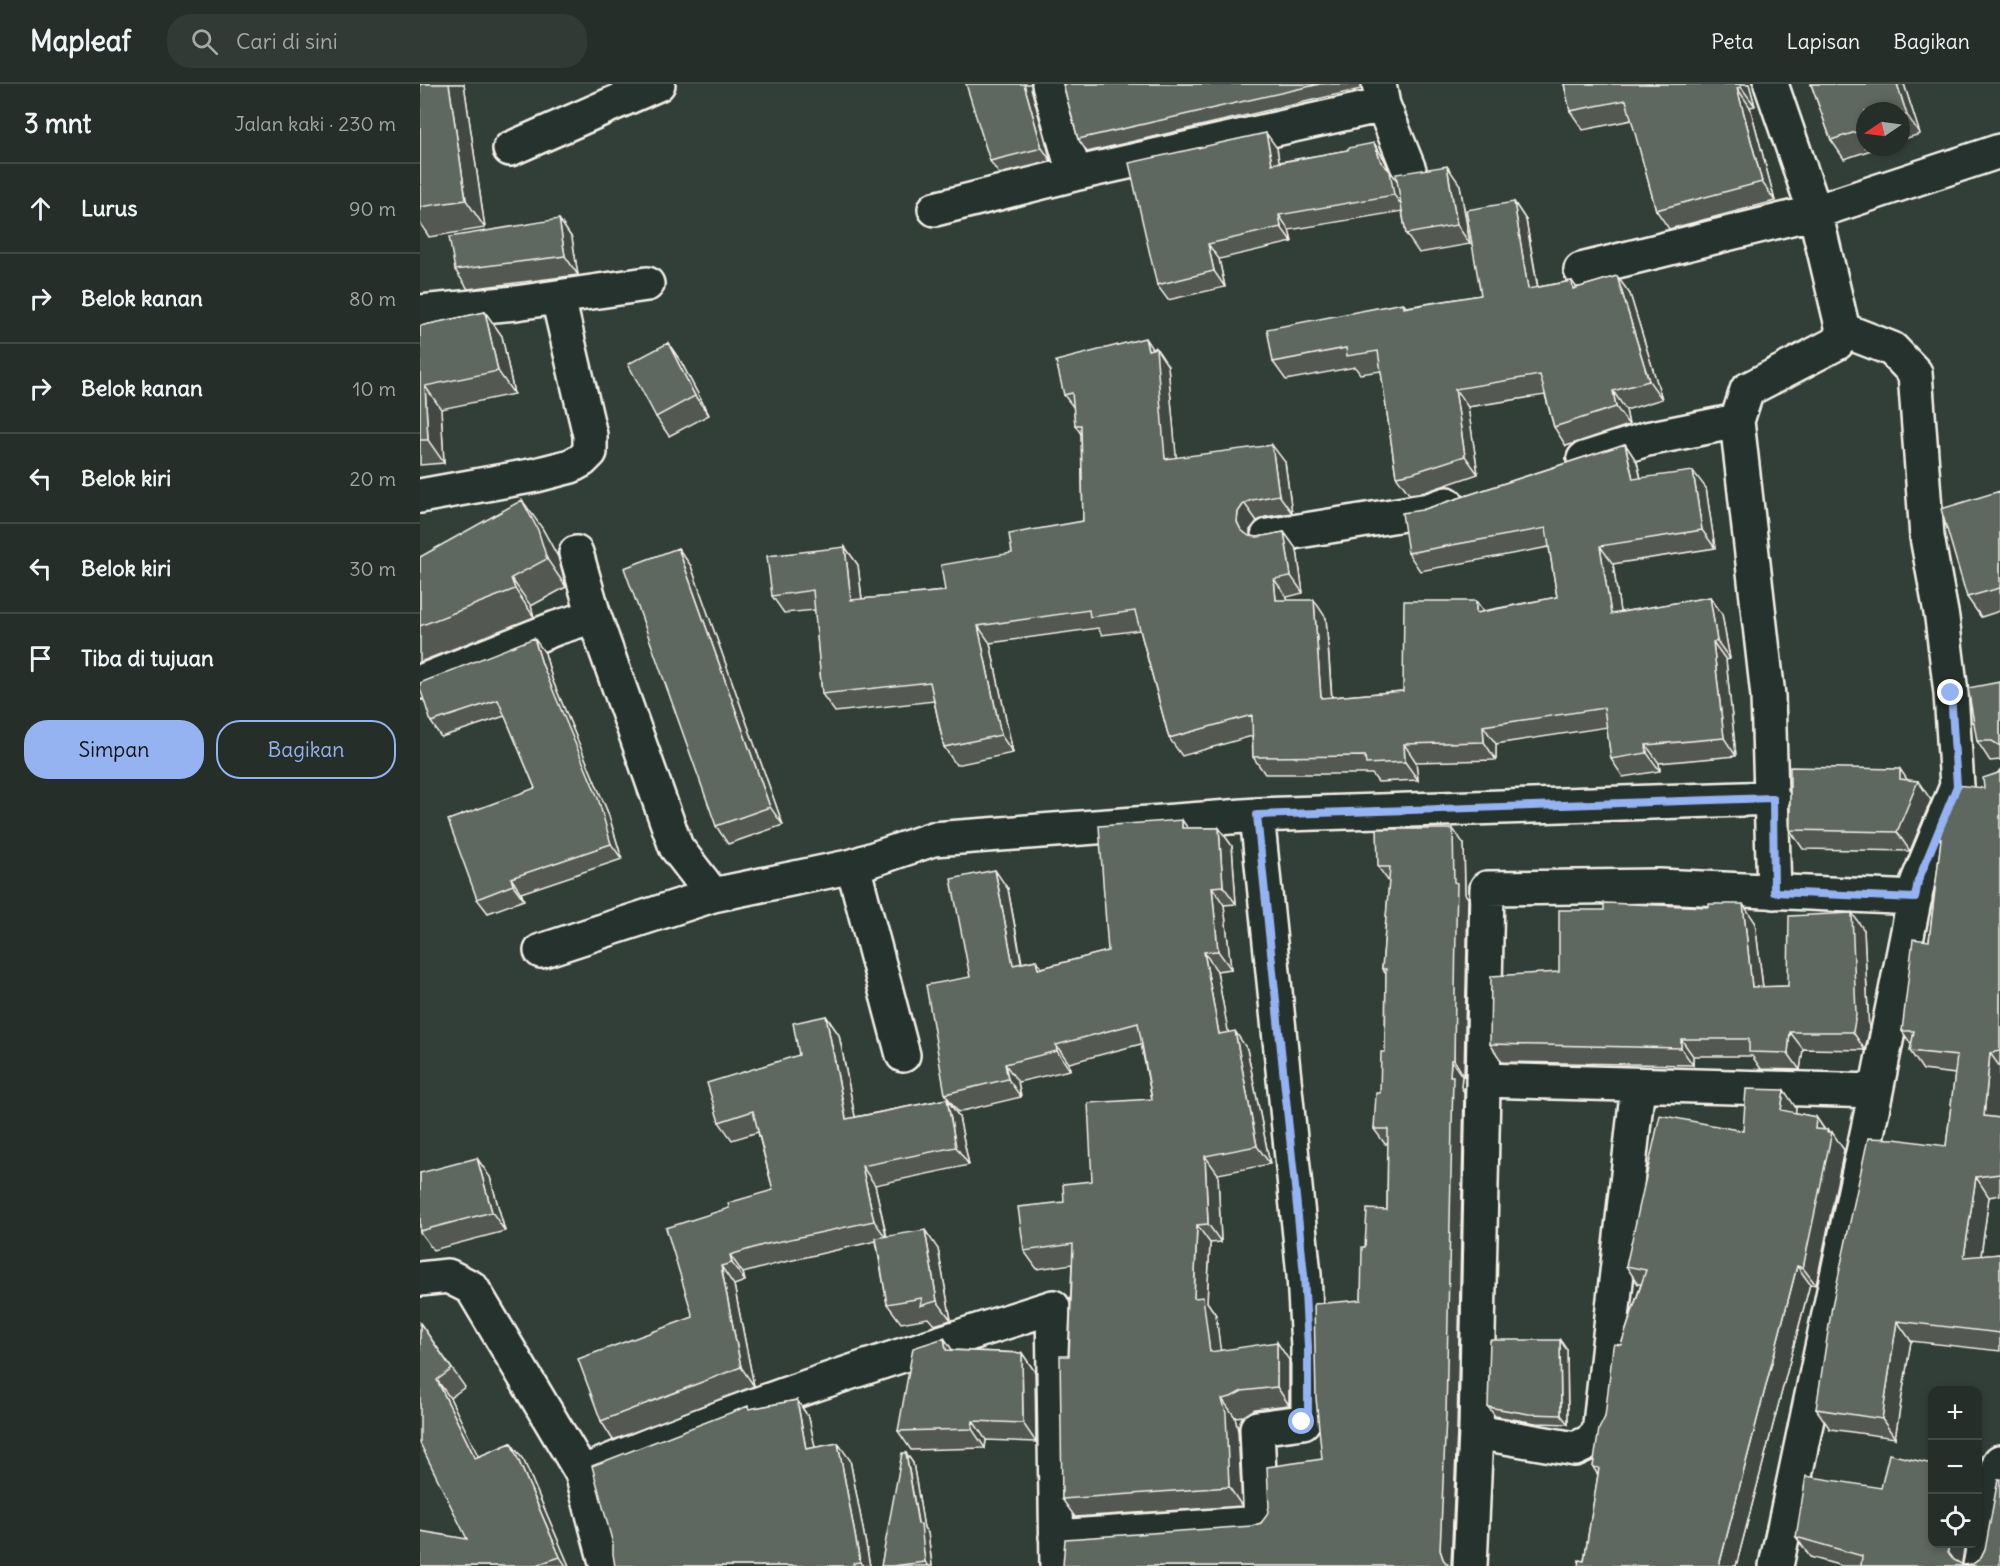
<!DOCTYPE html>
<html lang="id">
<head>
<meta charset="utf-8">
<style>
  body { margin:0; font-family:Delius,sans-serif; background:#323a36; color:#f1f3f6 }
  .controls { position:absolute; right:18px; bottom:18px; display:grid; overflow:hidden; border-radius:12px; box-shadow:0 3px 9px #0003 }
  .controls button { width:54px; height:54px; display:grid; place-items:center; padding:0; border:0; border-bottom:2px solid #424a47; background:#262e2a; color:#f1f3f6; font:30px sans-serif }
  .compass { position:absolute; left:1436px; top:18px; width:54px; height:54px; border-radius:50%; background:#262e2a; box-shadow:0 3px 9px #0003; rotate:257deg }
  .stop { position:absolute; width:18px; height:18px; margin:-14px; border:4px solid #95b2f1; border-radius:50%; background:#fff }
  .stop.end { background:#95b2f1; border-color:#fff; box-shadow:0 2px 6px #0008 }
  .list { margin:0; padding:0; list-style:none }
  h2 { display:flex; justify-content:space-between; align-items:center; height:78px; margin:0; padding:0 24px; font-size:26px }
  h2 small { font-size:20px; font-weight:400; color:#a4a8a8 }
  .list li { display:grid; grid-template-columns:39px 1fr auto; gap:18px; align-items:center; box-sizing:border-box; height:90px; padding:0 24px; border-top:2px solid #424a47 }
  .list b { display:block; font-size:22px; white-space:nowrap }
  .list em { font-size:20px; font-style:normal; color:#a4a8a8 }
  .actions { display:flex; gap:12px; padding:18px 24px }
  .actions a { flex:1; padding:14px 0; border:2px solid #95b2f1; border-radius:24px; text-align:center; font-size:21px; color:#95b2f1 }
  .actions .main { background:#95b2f1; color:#111 }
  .icon { flex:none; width:33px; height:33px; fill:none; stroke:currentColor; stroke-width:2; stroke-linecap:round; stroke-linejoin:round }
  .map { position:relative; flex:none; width:1580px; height:1482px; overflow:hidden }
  header { display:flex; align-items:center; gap:36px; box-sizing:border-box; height:84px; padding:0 30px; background:#262e2a; border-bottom:2px solid #424a47 }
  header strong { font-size:28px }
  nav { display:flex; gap:33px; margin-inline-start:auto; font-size:21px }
  .search { width:420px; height:54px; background:#323a36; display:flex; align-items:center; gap:15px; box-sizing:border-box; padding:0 21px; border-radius:24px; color:#a4a8a8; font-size:22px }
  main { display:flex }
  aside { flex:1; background:#262e2a }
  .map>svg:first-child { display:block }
</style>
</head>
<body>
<header>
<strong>Mapleaf</strong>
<div class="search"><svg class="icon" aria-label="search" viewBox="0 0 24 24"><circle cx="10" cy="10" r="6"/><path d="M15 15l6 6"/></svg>Cari di sini</div>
<nav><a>Peta</a><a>Lapisan</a><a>Bagikan</a></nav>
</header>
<main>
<aside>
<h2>3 mnt<small>Jalan kaki · 230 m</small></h2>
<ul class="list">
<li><svg class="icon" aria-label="ahead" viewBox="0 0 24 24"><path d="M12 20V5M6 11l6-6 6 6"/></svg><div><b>Lurus</b></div><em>90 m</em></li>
<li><svg class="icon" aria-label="right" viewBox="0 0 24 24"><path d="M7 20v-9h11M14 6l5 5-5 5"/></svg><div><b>Belok kanan</b></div><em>80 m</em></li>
<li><svg class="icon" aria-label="right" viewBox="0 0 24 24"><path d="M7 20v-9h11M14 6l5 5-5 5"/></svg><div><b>Belok kanan</b></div><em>10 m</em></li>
<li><svg class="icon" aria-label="left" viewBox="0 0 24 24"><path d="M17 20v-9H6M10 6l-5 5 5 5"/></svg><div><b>Belok kiri</b></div><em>20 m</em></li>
<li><svg class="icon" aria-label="left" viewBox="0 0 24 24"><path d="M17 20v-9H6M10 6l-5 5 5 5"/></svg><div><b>Belok kiri</b></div><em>30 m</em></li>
<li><svg class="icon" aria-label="arrive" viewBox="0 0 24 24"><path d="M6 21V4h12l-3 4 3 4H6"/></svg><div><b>Tiba di tujuan</b></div></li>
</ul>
<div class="actions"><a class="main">Simpan</a><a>Bagikan</a></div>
</aside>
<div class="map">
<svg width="1580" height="1482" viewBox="0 0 1580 1482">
  <rect width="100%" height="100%" fill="#323e38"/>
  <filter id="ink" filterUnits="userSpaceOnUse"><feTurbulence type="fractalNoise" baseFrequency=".0167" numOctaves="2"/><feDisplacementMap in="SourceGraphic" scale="12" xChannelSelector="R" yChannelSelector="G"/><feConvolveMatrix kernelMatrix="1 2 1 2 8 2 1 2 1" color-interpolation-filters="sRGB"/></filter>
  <g filter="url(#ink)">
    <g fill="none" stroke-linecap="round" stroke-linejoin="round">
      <defs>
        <path id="street" d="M629,0L654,90
          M959,0L963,21L989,86
          M1351,0L1395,128L1423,246L1417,259L1327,306L1317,337L1348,612L1354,808
          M90,65L238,0
          M515,125L654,90L963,21
          M1161,186L1395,128L1580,67
          M0,228L96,219L227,200
          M1164,375L1227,355L1317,337
          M0,412L116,391L151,382L162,376L170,368V351L138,214
          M848,452L1009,426L1027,420
          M156,469L174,532L256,763L293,811
          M0,598L136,544L174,532
          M433,782L483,971
          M121,867L293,811L433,782L513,755L837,731L1353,714
          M1063,996L1456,1007
          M0,1195L28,1192L52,1204L162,1389C315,1323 475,1273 633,1223L637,1482
          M1056,1348L1155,1365L1170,1358L1179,1349L1218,1001
          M162,1389L187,1482
          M636,1453L841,1439L837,1344L883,1338L888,1330V1263L884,1191L837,731
          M1050,1482L1056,1348L1067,804L1239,802L1495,814
          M1356,1482L1456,1007L1498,797L1537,702L1531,609L1522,534L1507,453L1495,289L1472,265L1423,246
          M1560,1482L1580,1378"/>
      </defs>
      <use href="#street" stroke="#f4f1e8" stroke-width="38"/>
      <use href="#street" stroke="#26332d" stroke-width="33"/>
    </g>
    <path fill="#525953" stroke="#f4f1e8" stroke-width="1.5" d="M0,0H44L65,144L9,153L0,139Z
      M643,0H941V5L667,68L658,55Z
      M1144,0H1329L1335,22L1330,23L1355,117L1249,145L1236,126L1212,36L1163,46L1150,27Z
      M1391,0H1484L1500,50L1481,56V27H1445V63H1460L1424,75L1411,56Z
      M611,4L631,77L579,90L570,77Z
      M954,59L964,75L969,86L977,96L1040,101L1050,160L999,169L986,150L982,127L869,146L872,158L799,175L805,203L748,216L737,201L857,64L859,78L928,66Z
      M1094,118L1106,136L1118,203L1152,197L1157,204L1197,192L1210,210L1242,315L1206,326L1209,341L1146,362L1134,343L1125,311L1048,323L1058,390L1005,408L989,410L976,392L961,287L940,290L935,283L866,296L853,278L983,219L986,223L1061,211Z
      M139,135L152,154L158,191L48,205L35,186Z
      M65,228L82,252L94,310L21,325L24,379L0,381V242Z
      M248,259L261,278L289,331L249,352L236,333Z
      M736,264L748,282L756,374L865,378L872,429L845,433L837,437L830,446V452L838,453L864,448L877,466L883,509L867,513V516L906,534L912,613L983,607L1056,517L1063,527L1137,513L1129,463L1000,487L988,469L1002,426L1205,360L1217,378L1221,394L1286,404L1295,464L1193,480L1200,528L1290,513L1302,530L1310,575L1306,576L1316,672L1239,679L1240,687L1203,693L1191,675L1187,643L1076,660V676L996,678L998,696L958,698L952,690H845L833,673L832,652L762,672L749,654L720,546L682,551L678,544L570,559L593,669L536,681L524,663L514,617L415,628L402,610L395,526L364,529L352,512L425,463L438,481L442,515L525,507L592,469L663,437L661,350L655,341L654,324L644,311L732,265Z
      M1580,407V527L1561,533L1547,513Z
      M122,444L138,473L146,503L111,522L114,533L0,578V473Z
      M258,464L271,482L363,741L308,760L296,742Z
      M125,569L132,595L188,729L202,775L101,809L104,816L68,829L57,815L115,704L85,632L21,653L11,638Z
      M1580,598V676L1570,677L1557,657Z
      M1580,686V1026L1579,1034H1580V1111L1569,1113L1561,1172L1580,1170V1267L1491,1257L1475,1354L1410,1345L1396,1325L1526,1062L1535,990L1503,986L1490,967L1491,960L1482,947L1509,857L1521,757L1516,749L1564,704Z
      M1488,696L1511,716L1490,767L1383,765L1370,746Z
      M768,744H799L812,762L816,820L804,821L811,885L797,887L808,948L827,965L850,1080L798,1090L801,1158L790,1159L787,1218L796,1231L800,1266L869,1276V1321L835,1325L824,1332L815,1333L818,1347L822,1422L655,1433L642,1415L652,1180L617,1185L604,1167L644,1118L672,1097L732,1015L721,960L649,979L650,986L598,998L601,1013L538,1028L525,1010L550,893L588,805L602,879L616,876L622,884L688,867Z
      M1044,760L1045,810L1048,814L1047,859L1044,992H1042L1041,1003L1044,1008L1037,1347L1031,1482H643L832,1442L841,1439L902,1375L941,1216L945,1163L967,1126L968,1060H965L954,1045L960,1009L965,968L966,890L962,885L969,798L958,783Z
      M1335,838L1343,903L1368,902L1444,846L1449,948L1445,966L1383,965L1380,986L1341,985L1332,972H1273V981L1082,978L1070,960L1139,888Z
      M406,932L419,951L435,1033L527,1015L539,1033L549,1081L455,1101L467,1153L518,1165L531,1236L514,1241L508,1234L481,1239L467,1220L456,1157L356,1180L323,1189L325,1197L314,1201L334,1302L193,1356L181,1337L273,1233L309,1124L353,1106L338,1048L312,1056L299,1038L379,971Z
      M1376,1024L1375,1029L1396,1033L1405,1046L1409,1048L1424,1066L1396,1201L1390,1200L1316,1482H1158L1164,1477L1178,1391L1173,1383L1185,1333L1201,1261L1221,1200H1218L1206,1182L1323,1047Z
      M0,1089L70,1093L85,1147L13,1166L0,1148Z
      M0,1239L45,1303L30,1314L58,1373L91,1359L104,1377L149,1482H0L47,1455Z
      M524,1254L532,1266L602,1269L615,1288L616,1358L566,1356L565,1364L491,1366L478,1347Z
      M1147,1266L1148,1340L1116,1339L1075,1332L1068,1323Z
      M377,1316L389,1334L395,1364L430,1376L450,1482H195L331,1325Z
      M486,1369L493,1379L504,1444L508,1449L512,1482H461Z
      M1376,1453L1542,1478V1480L1543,1481L1553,1480L1561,1474L1565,1466L1580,1482H1422L1390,1473Z"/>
    <path fill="#424944" stroke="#f4f1e8" stroke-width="1.5" d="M29,0H44L65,144L46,116Z
      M604,0H611V4L631,77L622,64Z
      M1320,0H1329L1335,22L1321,3Z
      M1477,0H1484L1500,50L1487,31Z
      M1317,4L1330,23L1355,117L1342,98Z
      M846,49L857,64L862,95L852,80Z
      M954,59L964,75L971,91L970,87L981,102L985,126L974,111Z
      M1027,82L1040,101L1050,160L1037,141Z
      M1094,118L1106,136L1121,223L1108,205Z
      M859,131L869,146L872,158L861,143Z
      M139,135L152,154L158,191L145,172Z
      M788,160L799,175L805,203L794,187Z
      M1197,192L1210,210L1242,315L1229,297Z
      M65,228L82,252L94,310L78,287Z
      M725,254L736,271V264L748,282L758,393L745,375L728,266Z
      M248,259L261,278L289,331L275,312Z
      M5,302L21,325L24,379L8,356Z
      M1035,305L1048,323L1058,390L1045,372Z
      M1193,307L1206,326L1209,341L1196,323Z
      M1205,360L1217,378L1225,413L1213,395Z
      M852,361L865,378L872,429L859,411Z
      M1273,387L1286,404L1295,464L1282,446Z
      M102,416L122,444L138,473L146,503L127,475Z
      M824,419L837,437L830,446V456L821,446L817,438L818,428Z
      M864,448L877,466L883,509L871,492Z
      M1180,462L1193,480L1203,548L1191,530Z
      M425,463L438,481L444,534L431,516Z
      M258,464L271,482L363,741L350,723Z
      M91,494L111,522L114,533L95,505Z
      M854,495L867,513L869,534L856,516Z
      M1290,513L1302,530L1310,575L1297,557Z
      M894,516L906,534L913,632L901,614Z
      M1056,517L1068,535L1056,529Z
      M558,542L570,559L593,669L581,651Z
      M114,554L125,569L132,595L188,729L202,775L191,760L122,580Z
      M1293,558L1306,576L1316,672L1304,654Z
      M1063,642L1076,660V676L1064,658Z
      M984,660L996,678L998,696L985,678Z
      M1226,661L1239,679L1240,687L1227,669Z
      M1480,685L1493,704L1498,697L1511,716L1490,767L1477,748Z
      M762,736L775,754L762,744Z
      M799,744L812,762L816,820L803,802Z
      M1033,745L1044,760L1045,810L1048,814L1044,992L1034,976Z
      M575,786L588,805L605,899L593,881Z
      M91,794L101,809L104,816L93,801Z
      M792,803L804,821L811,885L798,867Z
      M1323,820L1335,838L1345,921L1332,903Z
      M1432,829L1444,846L1449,948L1445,966L1433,948Z
      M784,868L797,887L812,968L799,950Z
      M616,876L629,894L618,885Z
      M406,932L419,951L439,1053L426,1035Z
      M815,947L827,965L850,1080L837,1062Z
      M1370,948L1383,965L1380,986L1368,969Z
      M1261,955L1273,972V981L1261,964Z
      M636,961L649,979L650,986L637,967Z
      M1570,969L1580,983V1026L1577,1051L1564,1032Z
      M1031,976L1042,992L1041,1003L1044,1008L1037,1347L1031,1482H1027L1023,1475L1020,1466L1030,992Z
      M585,980L598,998L601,1013L588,995Z
      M1364,1006L1376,1024L1374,1044L1361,1026Z
      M527,1015L539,1033L549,1081L536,1063Z
      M1396,1033L1408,1051L1395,1045Z
      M1408,1046L1411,1051L1412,1048L1424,1066L1396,1201L1383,1184Z
      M785,1072L798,1090L801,1158L788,1140Z
      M57,1074L70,1093L85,1147L72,1128Z
      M442,1082L455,1101L467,1155L454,1137Z
      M1556,1093L1569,1113L1558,1193L1544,1173Z
      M777,1141L790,1159L787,1218L796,1231L803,1286L790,1268L774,1214Z
      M505,1146L518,1165L531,1236L517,1217Z
      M310,1171L323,1189L325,1197L312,1179Z
      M301,1182L314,1201L334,1302L321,1283Z
      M1377,1182L1390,1200L1316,1482H1299Z
      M1477,1237L1491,1257L1475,1354L1462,1335Z
      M524,1254L537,1273L526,1266Z
      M1140,1256L1147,1266L1148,1340L1141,1331Z
      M857,1258L869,1276V1321L857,1303Z
      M602,1269L615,1288L616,1358L603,1339Z
      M17,1296L30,1314L68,1392L55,1374Z
      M802,1315L815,1333L818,1347L822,1422L809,1403Z
      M377,1316L389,1334L399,1383L386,1365Z
      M553,1337L566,1356L565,1364L552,1345Z
      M91,1359L104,1377L149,1482H146L140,1473Z
      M418,1359L430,1376L450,1482H443L440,1478Z
      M486,1369L493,1379L504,1444L508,1449L512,1482H509L505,1478Z
      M1528,1460H1545L1542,1478V1482H1538L1528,1468Z"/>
    <path fill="#5f6861" stroke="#f4f1e8" stroke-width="1.5" d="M0,0H29L46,116L0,123Z
      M546,0H604L622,64L570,77Z
      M643,0H900L658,55Z
      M1144,0H1320L1321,3L1317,4L1342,98L1236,126L1206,16L1150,27Z
      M1391,0H1477L1487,31L1481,32V27H1445V45L1411,56Z
      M846,49L852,80L928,66V64L954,59L961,78L970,87L974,111L859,131L861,143L788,160L794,187L737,201L709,79Z
      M1027,82L1037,141L986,150L976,90Z
      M1094,118L1108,205L1152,197L1153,205L1197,192L1229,297L1193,307L1196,323L1134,343L1120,291L1035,305L1045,372L992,389L976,392L958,267L927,272L926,264L853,278L847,245L983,219L984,224L1061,211L1046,126Z
      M139,135L145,172L35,186L29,153Z
      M65,228L78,287L5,302L8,356H0V242Z
      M725,254L728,266L736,264L745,375L852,361L859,411L832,416L824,419L818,428L817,438L821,446L829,452L838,453L864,448L871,492L854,495L856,516H894L901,614L983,607L984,517H1056V529L1137,513L1126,444L988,469L982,429L1002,426L1205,360L1213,395L1273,387L1282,446L1180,462L1191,530L1290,513L1297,557L1293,558L1304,654L1226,661L1227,669L1191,675L1184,624L1063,642L1064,658L984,660L985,678L946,680L945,672L833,673L832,631L749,654L715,527L670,533L669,526L558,542L581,651L524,663L510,598L402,610L393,506L352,512L347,472L425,463L431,516L525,507L521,481L592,469L589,450L663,437L661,341H655L652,309L644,311L636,277Z
      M248,259L275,312L236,333L208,280Z
      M1580,407V504L1547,513L1521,425Z
      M102,416L118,446L127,475L91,494L95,505L0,542V473Z
      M258,464L350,723L296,742L204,484Z
      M114,554L122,580L178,714L191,760L91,794L93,801L57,815L28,736L115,704L78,616L11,638L0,604V599Z
      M1580,598V662L1572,657H1557L1548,604Z
      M1370,683L1480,685V695L1498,697L1477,748L1370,746Z
      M1580,686V967L1570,969L1564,1032L1580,1034V1090L1556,1093L1544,1173L1580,1170V1249L1477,1237L1462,1335L1396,1325L1412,1222L1448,1054L1474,1055L1526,1062L1537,972L1490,967L1494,947H1482L1493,855L1509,857L1521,755H1519L1520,749H1516L1536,701L1564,704L1563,694L1578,689Z
      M762,736V744H799L803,802L792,803L798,867L784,868L799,950L815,947L837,1062L785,1072L788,1140L777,1141L774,1214L783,1213L790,1268L857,1258V1303L822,1307L811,1313L802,1315L806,1329L809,1403L642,1415L640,1272H649L653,1160L604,1167L598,1123L644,1118L643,1100L672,1097L668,1019L732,1015L718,939L636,961L637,967L585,980L588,995L525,1010L506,901L550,893L531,795L575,786L593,881L616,876L618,885L688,867L679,742Z
      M957,745H1033L1034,798L1037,799L1036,844L1034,976H1031L1030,992H1033L1026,1332L1020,1466L1023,1475L1029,1482H643L645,1455L832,1442L841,1439L847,1431L849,1423L847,1383L902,1375L896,1314L894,1220L941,1216L942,1163H945L947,1125L967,1126L968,1045H954L956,1009H960L961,968H965L966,885H962L970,783H958Z
      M1184,819L1289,823V820H1323L1332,903L1368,902L1369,832L1432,829L1436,931L1433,948H1370L1368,969L1329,968V955H1261V964L1070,960L1071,892L1139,888V826H1184Z
      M406,932L426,1035L527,1015L536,1063L442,1082L454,1137L343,1161L310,1171L312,1179L301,1182L321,1283L181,1337L158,1275L273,1233L246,1144L309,1124L308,1119L353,1106L333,1027L299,1038L287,999L379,971L373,939Z
      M1326,1005L1364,1006L1361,1026L1396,1033L1395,1045L1408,1046L1407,1048H1412L1383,1184L1377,1182L1299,1482H1158L1159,1476L1164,1477L1179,1384L1173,1383L1179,1345L1185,1333L1193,1263L1194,1260L1201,1261L1226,1186L1206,1182L1240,1031L1323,1047Z
      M57,1074L72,1128L0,1147V1089Z
      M505,1146L517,1217L500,1222L502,1214L467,1220L456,1154Z
      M0,1239L32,1285L17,1296L55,1374L91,1359L140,1473L113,1482H0V1447L47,1455L0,1359Z
      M524,1254L526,1266L602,1269L603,1339L553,1337L552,1345L478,1347L493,1264Z
      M1070,1256H1140L1141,1331L1109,1330L1068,1323Z
      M377,1316L386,1365L418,1359L440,1478L433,1479L434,1482H195L193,1470V1460L172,1382L328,1322L329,1325Z
      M482,1369H486L498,1440H501L505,1478L472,1482H461Z
      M1469,1370L1512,1380V1460H1528V1468L1534,1476L1543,1481L1553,1480L1561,1474L1565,1466L1578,1395H1580V1482H1441L1442,1472L1376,1453L1386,1392L1461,1404Z"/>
  </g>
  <g fill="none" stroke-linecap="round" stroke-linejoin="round" filter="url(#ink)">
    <path stroke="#95b2f1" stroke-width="8" d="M882,1338L888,1330V1263L884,1191L837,731L1353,714L1354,808L1495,814L1498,797L1537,702L1531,609"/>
  </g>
</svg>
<div class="controls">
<button>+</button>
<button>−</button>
<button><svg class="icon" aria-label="locate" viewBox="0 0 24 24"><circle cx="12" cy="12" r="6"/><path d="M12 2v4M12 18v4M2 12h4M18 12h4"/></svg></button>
</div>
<svg class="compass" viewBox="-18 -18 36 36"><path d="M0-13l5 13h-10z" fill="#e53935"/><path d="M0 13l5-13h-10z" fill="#a4a8a8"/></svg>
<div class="stop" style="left:882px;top:1338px"></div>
<div class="stop end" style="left:1531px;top:609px"></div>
</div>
</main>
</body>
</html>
